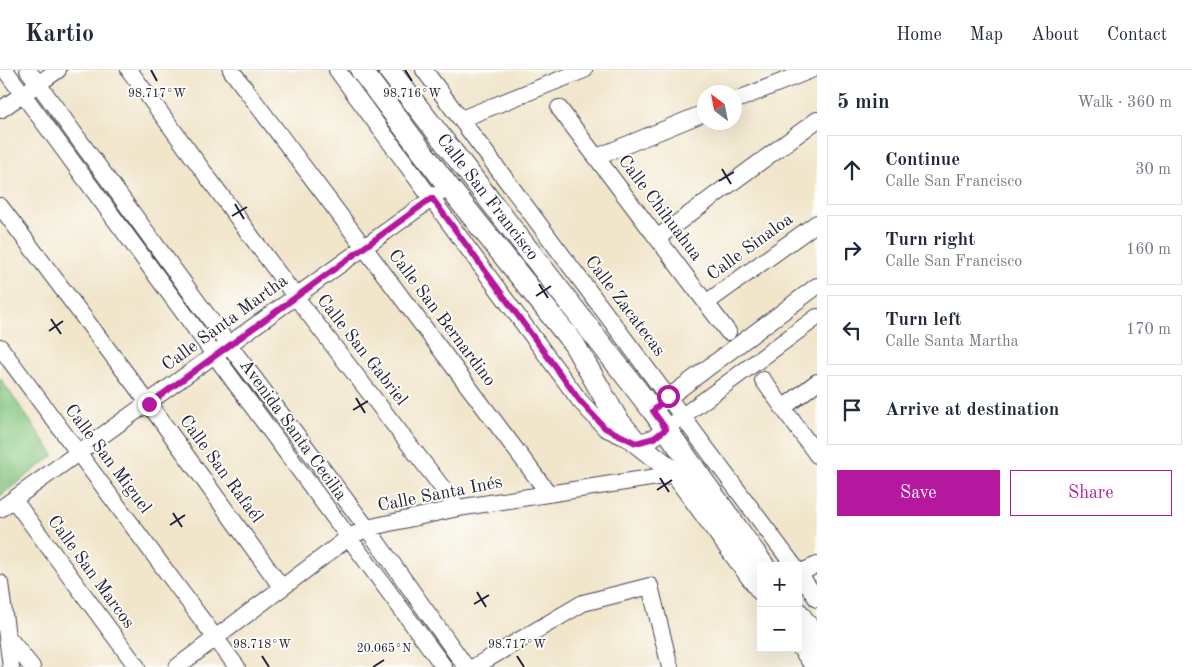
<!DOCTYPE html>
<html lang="en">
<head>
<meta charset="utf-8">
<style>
  body { margin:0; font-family:"Old Standard TT",serif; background:#f6f6f7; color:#1f2937 }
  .controls { position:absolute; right:15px; bottom:15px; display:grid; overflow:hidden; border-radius:0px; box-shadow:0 5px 20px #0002 }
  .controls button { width:45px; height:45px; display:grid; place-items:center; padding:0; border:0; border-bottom:1px solid #e0e1e3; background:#fff; color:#1f2937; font:25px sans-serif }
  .compass { position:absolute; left:697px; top:15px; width:45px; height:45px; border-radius:50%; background:#fff; box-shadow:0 5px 20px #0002; rotate:328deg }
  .stop { position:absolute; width:15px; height:15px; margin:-11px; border:4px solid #b5179e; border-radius:50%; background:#fff }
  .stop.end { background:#b5179e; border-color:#fff; box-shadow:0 1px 5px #0008 }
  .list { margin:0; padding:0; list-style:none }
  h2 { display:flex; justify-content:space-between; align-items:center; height:65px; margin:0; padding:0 20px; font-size:21px }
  h2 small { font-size:16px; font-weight:400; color:#747a83 }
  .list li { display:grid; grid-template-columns:32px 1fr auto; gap:15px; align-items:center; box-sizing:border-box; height:70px; margin:0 10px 10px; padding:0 10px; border:1px solid #e0e1e3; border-radius:0px }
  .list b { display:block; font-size:19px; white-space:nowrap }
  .list p { margin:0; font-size:16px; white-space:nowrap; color:#747a83 }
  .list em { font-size:16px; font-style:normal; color:#747a83 }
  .actions { display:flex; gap:10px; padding:15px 20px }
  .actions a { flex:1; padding:11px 0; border:1px solid #b5179e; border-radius:0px; text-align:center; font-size:18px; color:#b5179e }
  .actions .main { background:#b5179e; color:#fff }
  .icon { flex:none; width:28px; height:28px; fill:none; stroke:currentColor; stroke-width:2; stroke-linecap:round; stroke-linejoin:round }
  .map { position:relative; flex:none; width:817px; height:597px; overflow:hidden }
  header { display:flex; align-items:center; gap:30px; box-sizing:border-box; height:70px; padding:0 25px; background:#fff; border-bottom:1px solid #e0e1e3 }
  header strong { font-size:24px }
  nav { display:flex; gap:28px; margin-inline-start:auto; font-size:18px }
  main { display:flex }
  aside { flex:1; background:#fff }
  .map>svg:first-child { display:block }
</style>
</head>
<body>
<header>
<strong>Kartio</strong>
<nav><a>Home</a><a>Map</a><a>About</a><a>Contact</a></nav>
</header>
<main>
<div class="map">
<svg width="817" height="597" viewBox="0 0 817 597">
  <rect width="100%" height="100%" fill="#fdfcf7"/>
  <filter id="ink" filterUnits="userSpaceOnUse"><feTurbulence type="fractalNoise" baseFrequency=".02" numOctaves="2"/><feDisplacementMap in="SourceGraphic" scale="10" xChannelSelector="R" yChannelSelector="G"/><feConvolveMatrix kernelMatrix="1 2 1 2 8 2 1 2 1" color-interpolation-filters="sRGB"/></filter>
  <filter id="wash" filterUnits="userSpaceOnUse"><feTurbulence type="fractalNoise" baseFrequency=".0096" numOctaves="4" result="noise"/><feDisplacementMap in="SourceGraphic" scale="20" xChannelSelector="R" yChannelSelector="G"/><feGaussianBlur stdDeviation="1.12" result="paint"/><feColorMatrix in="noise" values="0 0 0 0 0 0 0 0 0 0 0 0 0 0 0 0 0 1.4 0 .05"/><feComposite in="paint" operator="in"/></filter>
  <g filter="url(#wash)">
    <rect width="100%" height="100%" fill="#f1e5ca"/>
    <path fill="#83c67f" stroke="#52745d" d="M0,308L54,385L0,426Z"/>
  </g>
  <g filter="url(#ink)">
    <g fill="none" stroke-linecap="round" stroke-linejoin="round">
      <defs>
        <path id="minor" d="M5,0L444,597
          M28,0L229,275L367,458L466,597
          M129,0L295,226L458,438
          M231,0L549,424
          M337,0L580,331L605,358L637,373L653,368L817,247
          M424,0L794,496
          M734,31L811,0
          M559,38L728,262
          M0,40L58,0
          M461,49L584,0
          M597,87L704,43
          M0,136L149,334L282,518
          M657,168L817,50
          M706,233L817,153
          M0,277L237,597
          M763,310L817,385
          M661,333L817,216
          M783,338L817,312
          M14,430L137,597
          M0,439L441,122
          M798,502L817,529
          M799,503L817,495
          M0,513L11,597
          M8,567L32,597
          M177,597L348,468L367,458L458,438L676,404L683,400
          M474,597L583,533L650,516L670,597"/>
        <g id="major">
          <path d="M361,0L448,116L574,274L617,349L637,373L676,404L761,520"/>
          <path id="s1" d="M389,0L653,341L764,496"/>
          <path d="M798,543L817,569"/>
          <path d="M798,571L817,597"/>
        </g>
      </defs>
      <use href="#minor" stroke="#413f50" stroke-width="18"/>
      <use href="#major" stroke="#413f50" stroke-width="23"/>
      <use href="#minor" stroke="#fff" stroke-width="16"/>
      <use href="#major" stroke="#fff" stroke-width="21"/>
    </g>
  </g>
  <g fill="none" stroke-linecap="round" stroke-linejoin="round" filter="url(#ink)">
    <path stroke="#b5179e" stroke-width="6" d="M149,334L432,128L580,331L605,358L636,373L654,368L666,359L653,341L668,326"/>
  </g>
  <path fill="none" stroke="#22223b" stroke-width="2" d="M151,0L157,11M405,0L412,11M722,99L731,114M719,111L734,102M235,134L244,149M232,146L247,137M539,214L548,228M536,226L551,216M51,249L61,264M49,261L63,251M356,328L365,343M353,340L368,331M660,408L669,422M657,420L672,410M173,443L182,457M170,455L185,445M477,522L486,537M474,534L489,525M262,586L269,597M517,586L524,597M373,597L384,590"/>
  <g text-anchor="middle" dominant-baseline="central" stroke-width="4" stroke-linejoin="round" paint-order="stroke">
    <g font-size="18" fill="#22223b" stroke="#fdfcf7">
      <text stroke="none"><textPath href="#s1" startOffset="161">Calle San Francisco</textPath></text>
      <text transform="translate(660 138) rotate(53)">Calle Chihuahua</text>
      <text transform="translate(750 177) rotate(-36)">Calle Sinaloa</text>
      <text transform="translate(625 236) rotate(53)">Calle Zacatecas</text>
      <text transform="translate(442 248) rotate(53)">Calle San Bernardino</text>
      <text transform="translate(225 253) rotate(-36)">Calle Santa Martha</text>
      <text transform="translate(362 280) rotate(52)">Calle San Gabriel</text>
      <text transform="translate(293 360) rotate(54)">Avenida Santa Cecilia</text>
      <text transform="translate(108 389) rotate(53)">Calle San Miguel</text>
      <text transform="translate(221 399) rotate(54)">Calle San Rafaél</text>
      <text transform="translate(440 424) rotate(-11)">Calle Santa Inés</text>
      <text transform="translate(91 502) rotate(54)">Calle San Marcos</text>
    </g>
  </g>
  <g font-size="12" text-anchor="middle" fill="#22223b" stroke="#fdfcf7" stroke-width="4" stroke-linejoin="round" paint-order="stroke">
    <text x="412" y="27">98.716°W</text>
    <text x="157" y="27">98.717°W</text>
    <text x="262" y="578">98.718°W</text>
    <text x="517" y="578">98.717°W</text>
    <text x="384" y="582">20.065°N</text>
  </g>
</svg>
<div class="controls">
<button>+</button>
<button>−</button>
</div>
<svg class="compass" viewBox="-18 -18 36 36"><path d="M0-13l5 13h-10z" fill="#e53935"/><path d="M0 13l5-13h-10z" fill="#747a83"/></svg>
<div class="stop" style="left:668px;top:326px"></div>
<div class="stop end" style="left:149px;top:334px"></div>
</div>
<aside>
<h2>5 min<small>Walk · 360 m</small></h2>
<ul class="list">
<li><svg class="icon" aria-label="ahead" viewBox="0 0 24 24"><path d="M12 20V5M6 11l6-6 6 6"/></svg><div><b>Continue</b><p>Calle San Francisco</p></div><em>30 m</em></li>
<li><svg class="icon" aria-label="right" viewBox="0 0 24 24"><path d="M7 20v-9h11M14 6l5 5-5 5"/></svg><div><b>Turn right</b><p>Calle San Francisco</p></div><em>160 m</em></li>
<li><svg class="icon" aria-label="left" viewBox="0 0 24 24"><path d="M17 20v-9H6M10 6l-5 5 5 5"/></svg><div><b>Turn left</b><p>Calle Santa Martha</p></div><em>170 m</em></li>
<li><svg class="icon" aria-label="arrive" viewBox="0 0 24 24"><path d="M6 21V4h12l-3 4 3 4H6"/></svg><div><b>Arrive at destination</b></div></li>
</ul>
<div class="actions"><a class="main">Save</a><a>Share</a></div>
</aside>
</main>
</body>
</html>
